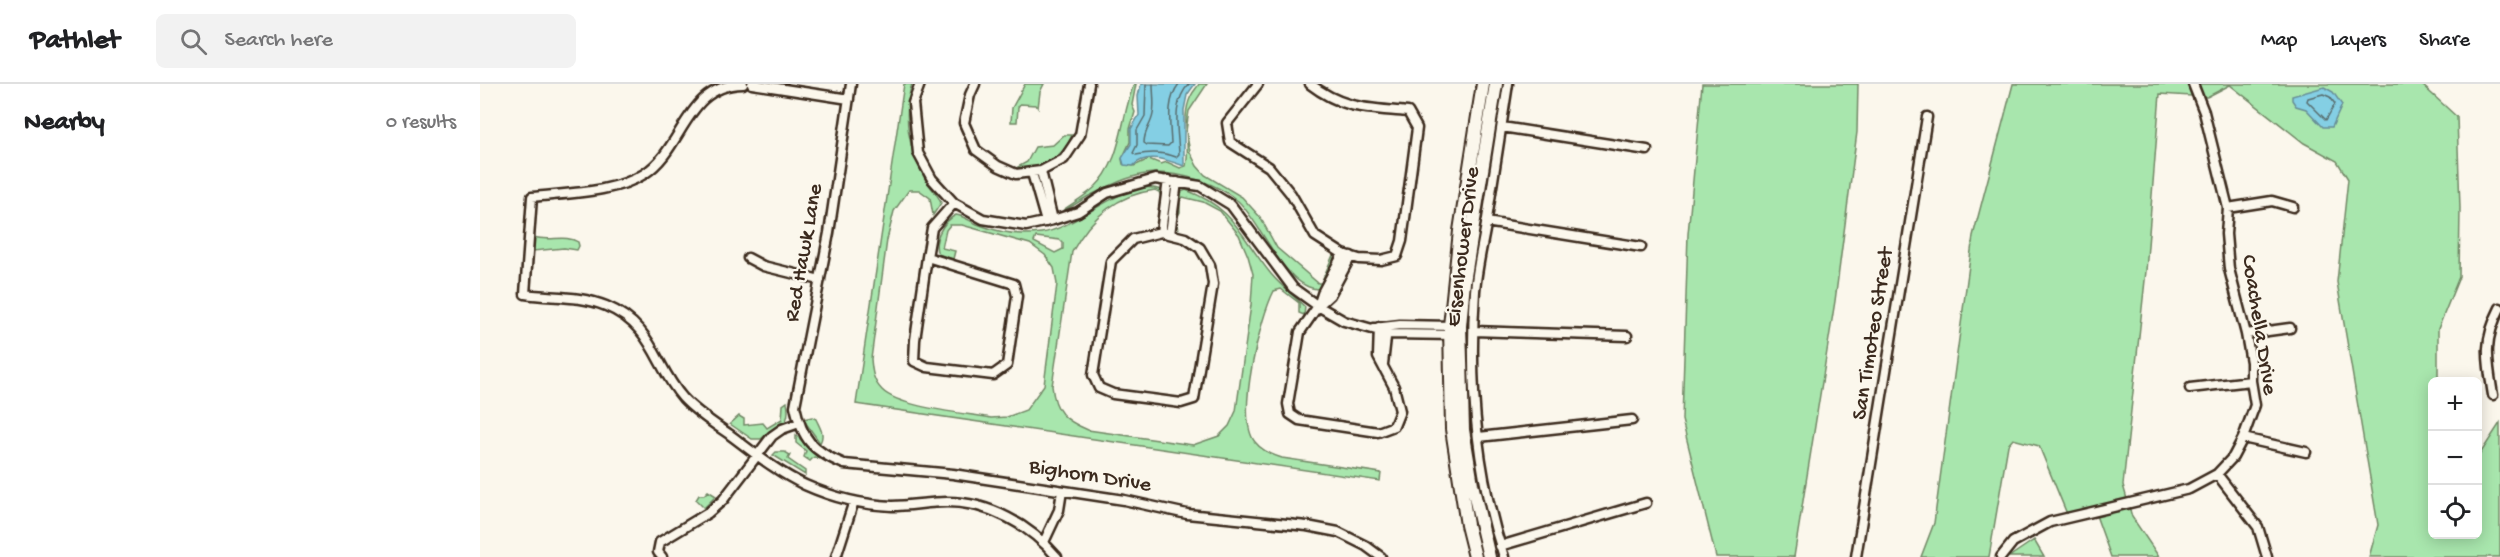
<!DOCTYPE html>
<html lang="en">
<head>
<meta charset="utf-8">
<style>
  body { margin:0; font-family:"Gochi Hand",sans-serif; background:#f2f2f2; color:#202124 }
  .controls { position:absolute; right:18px; bottom:18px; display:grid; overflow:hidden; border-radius:9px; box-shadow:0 3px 15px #0003 }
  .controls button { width:54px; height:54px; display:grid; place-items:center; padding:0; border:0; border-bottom:2px solid #e0e0e0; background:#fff; color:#202124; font:30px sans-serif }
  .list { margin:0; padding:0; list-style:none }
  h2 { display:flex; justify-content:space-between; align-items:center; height:78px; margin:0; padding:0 24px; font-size:26px }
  h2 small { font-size:20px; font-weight:400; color:#757577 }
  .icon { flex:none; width:33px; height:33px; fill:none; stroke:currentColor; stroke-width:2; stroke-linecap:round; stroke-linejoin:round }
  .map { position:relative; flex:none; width:2020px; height:473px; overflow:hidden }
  header { display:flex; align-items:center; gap:36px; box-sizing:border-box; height:84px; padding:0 30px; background:#fff; border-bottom:2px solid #e0e0e0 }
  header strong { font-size:28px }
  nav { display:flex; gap:33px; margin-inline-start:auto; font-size:21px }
  .search { width:420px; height:54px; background:#f2f2f2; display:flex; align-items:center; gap:15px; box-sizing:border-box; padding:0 21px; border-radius:9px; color:#757577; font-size:22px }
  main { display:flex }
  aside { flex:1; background:#fff }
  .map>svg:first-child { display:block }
</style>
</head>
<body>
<header>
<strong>Pathlet</strong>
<div class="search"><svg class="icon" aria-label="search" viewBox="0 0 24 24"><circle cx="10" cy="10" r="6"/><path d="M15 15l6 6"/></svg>Search here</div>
<nav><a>Map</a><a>Layers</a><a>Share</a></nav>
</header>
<main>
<aside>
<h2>Nearby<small>0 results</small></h2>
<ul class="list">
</ul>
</aside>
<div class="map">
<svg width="2020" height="473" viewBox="0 0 2020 473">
  <rect width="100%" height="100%" fill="#fbf7ec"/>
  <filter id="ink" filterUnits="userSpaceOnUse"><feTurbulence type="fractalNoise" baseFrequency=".0167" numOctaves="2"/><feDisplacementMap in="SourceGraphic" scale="12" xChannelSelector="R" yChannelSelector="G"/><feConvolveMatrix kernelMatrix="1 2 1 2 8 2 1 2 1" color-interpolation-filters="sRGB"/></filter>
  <g filter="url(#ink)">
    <path fill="#a8e6ad" stroke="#728866" stroke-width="1.5" fill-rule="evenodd" d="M424,0H432C422,32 429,67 445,95C450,104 458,109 461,119L453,131L450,114L439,106H429L414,127L407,156L391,275C392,287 393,297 402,306C420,324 485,329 511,334L527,333L546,326L564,301L577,200L574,184L565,171L550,160L482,141H470L466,146L462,164L475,167L473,175L458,170C452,157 463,137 476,131C484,132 489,137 497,140C517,148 540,152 561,149C597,145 648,91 681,106L682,115L679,108L675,106C636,111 610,134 592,168L572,302C575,328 584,336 608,346L713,361L739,352L749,342L756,327L771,221L773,190L768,172L759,151L740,127L723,118L703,113L700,117V128L696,136L699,145C692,136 696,118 701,108L706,106C756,125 760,152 791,190C801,202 814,212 825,223L824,231L819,229V219L801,205L794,207C780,234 755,333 775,358C782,367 792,371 802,374L901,389L900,397L376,320ZM556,153L580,156L583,159V165L575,169L554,158Z
      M545,0H564L560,8L558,24L556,21L540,20L538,23L537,38H531L532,24Z
      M654,0H656L652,21L655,28L650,45V58L642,75L643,80L654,82L669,75L681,80L687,78L700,84L706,82C711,60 700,34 711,12C713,7 717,4 719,0H727L709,27L706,47L710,68L717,82L725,91L762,113L780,133L797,164L838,199H841L853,171L854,181L840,205C805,206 782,139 758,117C737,99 703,89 676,89C650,90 630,102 607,113C599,117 592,124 583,126C593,119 605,112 614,104C643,76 640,35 654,0Z
      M1222,0H1378L1377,48L1355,217L1314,473H1236L1202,336L1208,150Z
      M1533,0H1941L1977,33L1980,124L1979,193L1958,245V297L1952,298V450H1998V373L2020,339V473H1889L1898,441L1857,198L1868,95L1857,77L1824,59L1750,1L1727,13L1680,10L1666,187L1643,401L1652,433L1679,473H1631L1613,423L1587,430L1559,362L1533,355L1528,361L1509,473H1441L1454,439L1493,152Z
      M584,51H592C583,75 561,85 536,84L547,78L555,63L573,61Z
      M54,153C69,158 86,150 98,158L99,162L97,166L84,164L53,167Z
      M307,318C312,345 298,338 281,355H272L250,340L259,332L264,335V341L283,339L287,344L302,335L303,321Z
      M332,333L336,335C340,344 345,350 340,359L323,335Z
      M316,351L340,375L334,373L330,377L324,373L326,367L316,359Z
      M296,368H305L310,371L308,375L325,387V391L293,371Z
      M228,407L236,412L224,424L216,416L219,411H224Z
      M1554,456L1564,473H1529Z"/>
    <path fill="#84cfe4" stroke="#678d95" stroke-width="1.5" d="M661,0H715L707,11L704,26V82C688,76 666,68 653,82L644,81L642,74L651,60V45L659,31L658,12Z
      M1844,3L1853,8L1862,21L1852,43H1843L1826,25L1816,22L1812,16V12Z"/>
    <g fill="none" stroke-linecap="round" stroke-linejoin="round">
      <path stroke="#586c6d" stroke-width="1.5" d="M666,0L665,32L657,46V61L653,69L656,71C670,68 683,68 696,73L699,70C698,46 691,19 709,0
        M673,0C673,10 675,21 673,30C671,42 664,46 664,59L667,61L688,62L691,59C690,40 686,16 699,0
        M1843,10L1850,13L1855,20L1846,36L1827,17L1828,14Z"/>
      <defs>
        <path id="minor" d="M263,0C205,1 204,65 164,90C135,109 86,109 52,113L45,210C73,214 99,211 126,222C174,242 174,281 203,314C216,328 233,339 249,350C273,368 297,388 325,401C352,413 382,421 412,422C430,422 449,418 467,418C509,418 550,441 577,473
          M272,0L369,15
          M371,0L349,149L315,322C322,355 332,367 364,380L473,390L644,416L707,430L827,442L858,448L886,462L901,473
          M440,0L433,19L438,69L452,95L474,119L503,135L546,142L573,136L598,128L627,109L675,95L720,102L751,121L813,204L838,222L864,237L910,250L975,251
          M495,0L490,11L484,39L496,66L518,82L536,90L561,87L584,75L600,51L609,0
          M778,0L747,39L750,58L789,83L811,110L835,152L863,170L879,175L901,176L917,172L922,157L937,44L928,28C888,24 864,26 830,0
          M1022,43L1167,66
          M561,87L573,136
          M552,89L566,138
          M1748,124L1792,117L1813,123
          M1006,138L1161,163
          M681,148L705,154L720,164L730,181L733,200L714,315L701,319L633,310L619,304L613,291L631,177L653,155Z
          M681,148L688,96
          M690,150L697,98
          M871,172L850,211L838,222L820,248L808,320L810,330L819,336L898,348L914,342L920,327L914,303L898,273L899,243
          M447,173L534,200L537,212L527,281L513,291L447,283L434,277L435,256Z
          M447,173L452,144L474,119
          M268,174L283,182L340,196
          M838,222L843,207L863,170
          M894,244L920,241L974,242
          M994,247L1147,252
          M1766,250L1810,244
          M903,280L907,245
          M1710,304L1771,297
          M2013,311C2007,275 2003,257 2020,224
          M999,353L1152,336
          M1763,354L1826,368
          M1737,390L1778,443L1787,473
          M564,458L579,426L582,407
          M1020,462L1166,419
          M182,473L178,468L180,458L228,429L243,416L292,352L302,345L319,339
          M356,473L374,417
          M1024,473C996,389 989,295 995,207C997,183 1003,159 1007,135C1014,90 1021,45 1028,0
          M1376,473L1447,33
          M1521,473L1533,458L1570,438L1709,405L1737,390L1753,373L1763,354L1775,321L1771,297V278L1766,250L1749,185L1746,150L1748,124L1724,28L1713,0"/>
        <path id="secondary" d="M995,473L987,441L972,345L970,242L980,147L1003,0
          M1009,473L992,400L983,346L980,242L984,198L1016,0"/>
      </defs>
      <use href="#minor" stroke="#3b2a1e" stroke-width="13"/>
      <use href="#secondary" stroke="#3b2a1e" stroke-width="16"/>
      <use href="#minor" stroke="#fbf7ec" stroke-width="8"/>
      <use href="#secondary" stroke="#fbf7ec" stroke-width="12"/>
    </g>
  </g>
  <g text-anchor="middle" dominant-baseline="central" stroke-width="4.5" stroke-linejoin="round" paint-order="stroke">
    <g font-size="22" fill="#3b2a1e" stroke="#fbf7ec">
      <text transform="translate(984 163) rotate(-83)">Eisenhower Drive</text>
      <text transform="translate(325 169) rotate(-80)">Red Hawk Lane</text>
      <text transform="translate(1778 241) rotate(81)">Coachella Drive</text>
      <text transform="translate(1394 250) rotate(-81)">San Timoteo Street</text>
      <text transform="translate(610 393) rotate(9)">Bighorn Drive</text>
    </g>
  </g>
</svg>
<div class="controls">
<button>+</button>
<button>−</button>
<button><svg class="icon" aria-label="locate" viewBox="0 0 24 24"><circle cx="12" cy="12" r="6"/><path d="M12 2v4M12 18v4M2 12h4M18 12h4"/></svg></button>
</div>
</div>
</main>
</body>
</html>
